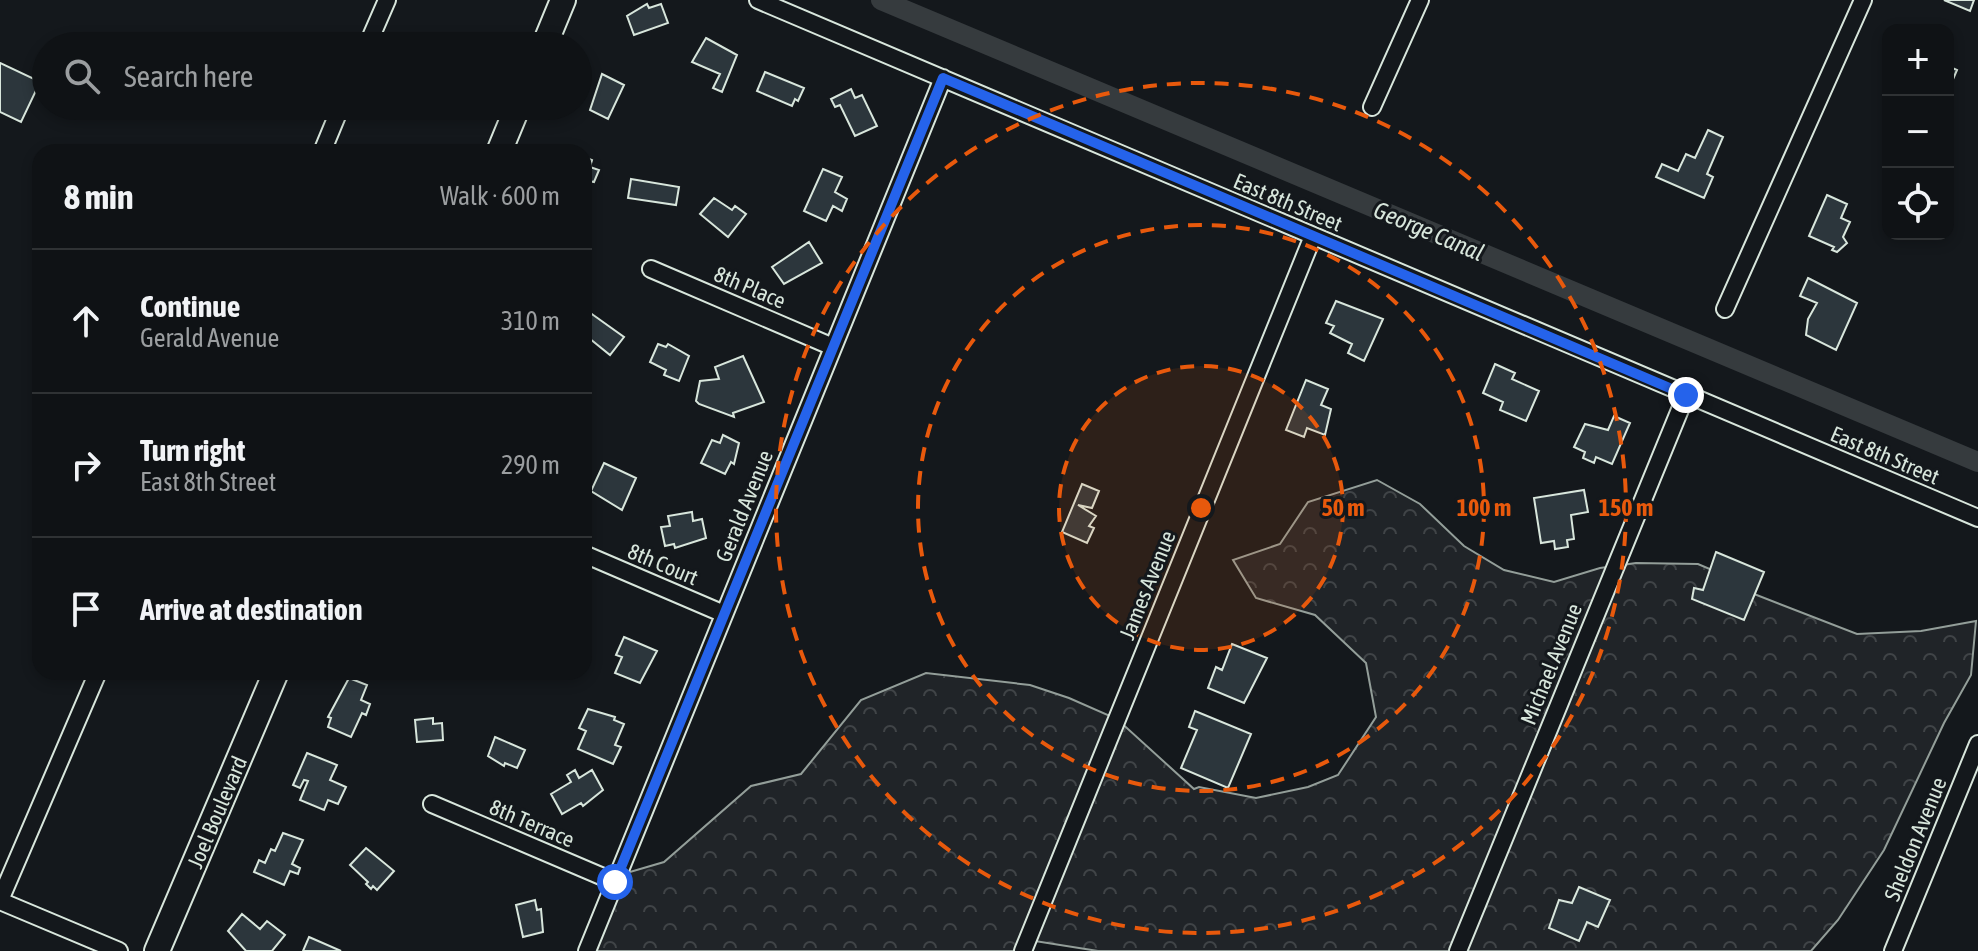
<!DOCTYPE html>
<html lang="en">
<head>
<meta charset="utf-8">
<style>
  body { margin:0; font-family:"Asap Condensed",sans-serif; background:#181b1e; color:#f1f3f6 }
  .controls { position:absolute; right:24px; top:24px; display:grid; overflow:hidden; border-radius:16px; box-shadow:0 4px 12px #0003 }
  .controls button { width:72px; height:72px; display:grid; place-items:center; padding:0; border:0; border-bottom:2px solid #2f3234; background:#0f1215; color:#f1f3f6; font:40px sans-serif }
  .stop { position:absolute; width:24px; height:24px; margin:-18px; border:6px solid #2563eb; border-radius:50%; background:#fff }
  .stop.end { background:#2563eb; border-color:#fff; box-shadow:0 2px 8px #0008 }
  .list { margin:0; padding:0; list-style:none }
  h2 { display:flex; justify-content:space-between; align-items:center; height:104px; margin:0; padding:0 32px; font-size:34px }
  h2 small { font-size:26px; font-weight:400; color:#9b9ea0 }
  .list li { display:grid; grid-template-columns:52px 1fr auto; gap:24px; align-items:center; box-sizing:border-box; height:144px; padding:0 32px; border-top:2px solid #2f3234 }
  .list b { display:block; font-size:30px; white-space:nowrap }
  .list p { margin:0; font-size:26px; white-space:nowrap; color:#9b9ea0 }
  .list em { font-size:26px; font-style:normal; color:#9b9ea0 }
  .icon { flex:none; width:44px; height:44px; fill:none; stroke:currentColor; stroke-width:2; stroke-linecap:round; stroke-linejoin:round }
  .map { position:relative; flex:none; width:1978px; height:951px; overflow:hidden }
  .search { position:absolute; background:#0f1215; box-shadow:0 4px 12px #0003; left:32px; top:32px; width:560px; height:88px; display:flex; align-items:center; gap:20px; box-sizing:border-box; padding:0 28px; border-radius:44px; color:#9b9ea0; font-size:30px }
  .panel { position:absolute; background:#0f1215; box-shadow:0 4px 12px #0003; left:32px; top:144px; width:560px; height:536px; border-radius:24px }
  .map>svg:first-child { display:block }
</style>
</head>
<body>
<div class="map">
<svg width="1978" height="951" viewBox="0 0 1978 951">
  <defs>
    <pattern id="forest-crowns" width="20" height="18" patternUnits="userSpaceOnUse" patternTransform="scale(2)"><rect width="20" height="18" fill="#202428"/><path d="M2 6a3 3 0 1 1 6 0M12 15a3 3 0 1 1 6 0" fill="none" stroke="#404447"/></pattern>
  </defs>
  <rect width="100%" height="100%" fill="#14181c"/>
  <path fill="url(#forest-crowns)" stroke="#939e99" stroke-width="2" d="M1377,480L1420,504L1464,546L1504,570L1554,582L1600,568L1636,563L1698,564L1752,587L1754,594L1857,634L1921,631L1976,621L1971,675L1944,723L1884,850L1838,920L1811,951H1098L1035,941L1013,951H586L616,876L664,862L751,786L801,774L861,700L926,673L1030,685L1069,698L1117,719L1194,789L1199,787L1256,798L1308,787L1338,775L1376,717L1366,663L1315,615L1256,598L1233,560L1280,544L1308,502Z"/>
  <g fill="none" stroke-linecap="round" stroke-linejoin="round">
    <path stroke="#363b3e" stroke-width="20" d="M881,0L1978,462"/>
  </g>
  <path fill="#2c363c" stroke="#d8e6dc" stroke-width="2" d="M1944,0H1974L1970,11Z
    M647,4L649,8L661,4L668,23L634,35L627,16Z
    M706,38L737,55L722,92L713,88L720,74L692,62Z
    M0,63L36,80L42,78L21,122L0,112Z
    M1948,66L1957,70L1948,91Z
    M765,72L804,88L798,101L795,99L792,106L757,91Z
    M602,74L624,85L608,119L590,110Z
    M851,89L855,98L862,95L877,126L855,136L840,105L835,107L831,99Z
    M1708,130L1723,137L1707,174L1713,177L1704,198L1656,177L1662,164L1678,171L1686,154L1695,158Z
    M584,157L592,160L590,167L599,170L594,182L584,180Z
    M823,169L842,177L835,192L847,199L842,211L833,206L826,221L804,211Z
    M631,179L679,187L676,205L628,198Z
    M1827,195L1847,204L1841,218L1850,222L1843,237L1847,243L1837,252L1832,250L1834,247L1809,236Z
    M714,198L732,210L735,206L746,214L728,237L700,214Z
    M809,242L822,263L784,284L772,267Z
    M1808,278L1857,303L1836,350L1806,335L1808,319L1817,303L1800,296Z
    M1336,301L1383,319L1364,361L1348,353L1352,344L1330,333L1334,326L1326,323Z
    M589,312L624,337L610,355L584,334V317Z
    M658,344L666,347L668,344L689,356L679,381L664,375L666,370L650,362Z
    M743,356L764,402L733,413L734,417L699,404L696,401L700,381L719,379L715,367Z
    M1495,364L1515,373L1512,379L1539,391L1526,421L1500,410L1503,402L1483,393Z
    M1306,380L1328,389L1321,405L1331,409L1325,435L1307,428L1304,437L1286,430Z
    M1614,416L1630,423L1612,464L1596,457L1594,463L1583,458L1585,452L1574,447L1585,424L1608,430Z
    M723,435L739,443L734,464L731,462L725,474L701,463L712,440L720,443Z
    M604,463L636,478L622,510L591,491Z
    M1082,484L1099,491L1092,508L1078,505L1096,516L1089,526L1094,528L1087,543L1062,532Z
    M1584,490L1588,512L1571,515L1574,539L1567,540L1568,547L1555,549L1554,541L1541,543L1534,498Z
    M692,512L693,521L702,519L706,538L675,548L674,544L665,546L661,527L670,526L668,516Z
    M1716,552L1764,572L1744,620L1692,599L1694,588L1703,590Z
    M624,637L657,651L640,683L615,673L622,657L616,655Z
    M1232,644L1267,658L1244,703L1208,688L1216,667L1222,670Z
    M349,678L367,685L361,700L370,704L366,715L362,713L351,737L328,727L331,718L328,717Z
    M588,709L615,717L614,720L624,724L615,745L621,747L613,764L578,749L586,731L579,728Z
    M1195,711L1251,734L1228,788L1181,768L1197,730L1189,727Z
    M433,718V724L442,723L443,740L417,742L415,720Z
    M495,737L525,750L517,768L505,763L504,766L488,756Z
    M307,753L337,765L330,780L346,787L338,804L328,800L324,810L300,800L308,781L304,780L300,788L293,785Z
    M575,770L579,778L592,770L603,790L583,806L581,803L562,814L551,794L571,782L567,775Z
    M283,833L303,840L292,864L300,868L298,874L290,871L284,885L254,872L259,860L265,863L271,849L275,851Z
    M366,848L394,871L377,890L373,886L371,889L366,884L368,882L350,865Z
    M1579,887L1610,900L1598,927L1587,922L1579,941L1549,928L1559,900L1572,903Z
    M535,900L537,910L541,909L543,932L523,937L516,905Z
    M242,914L260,929L267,921L285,935L272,951H246L228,931Z
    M309,937L341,951H303Z"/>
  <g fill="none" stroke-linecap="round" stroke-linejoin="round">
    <defs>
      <path id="minor" d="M758,0L1978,518
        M367,46L387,0
        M1372,107L1420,0
        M322,152L341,106
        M651,269L833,347
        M1725,309L1863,0
        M584,554L724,614
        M432,804L615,882
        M0,900L98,672
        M0,901L119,951
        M587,951L943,78
        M1023,951L1313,236
        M1458,951L1686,395
        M1893,951L1978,744"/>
      <path id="secondary" d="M544,46L563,0
        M499,152L518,106
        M157,951L276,672"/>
    </defs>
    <use href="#minor" stroke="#d8e6dc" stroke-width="20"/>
    <use href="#secondary" stroke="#d8e6dc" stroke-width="28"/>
    <use href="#minor" stroke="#14181c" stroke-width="16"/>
    <use href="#secondary" stroke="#14181c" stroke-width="24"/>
  </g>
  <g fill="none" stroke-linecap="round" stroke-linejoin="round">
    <path stroke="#2563eb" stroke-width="10" d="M615,882L943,78L1686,395"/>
  </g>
  <circle cx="1201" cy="508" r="142" fill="#e8590c" fill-opacity=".12"/>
  <g fill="none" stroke="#e8590c" stroke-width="4" stroke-dasharray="14 10">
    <circle cx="1201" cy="508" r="142"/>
    <circle cx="1201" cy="508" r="283"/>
    <circle cx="1201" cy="508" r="425"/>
  </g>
  <g text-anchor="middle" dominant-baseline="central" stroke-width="6" stroke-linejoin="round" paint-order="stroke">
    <g font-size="22" fill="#d8e6dc" stroke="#14181c">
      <text transform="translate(1288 202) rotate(23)">East 8th Street</text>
      <text transform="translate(750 287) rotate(23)">8th Place</text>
      <text transform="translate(1885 455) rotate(23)">East 8th Street</text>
      <text transform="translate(744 506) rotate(-68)">Gerald Avenue</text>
      <text transform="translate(663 564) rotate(23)">8th Court</text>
      <text transform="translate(1147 585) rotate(-68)">James Avenue</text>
      <text transform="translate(1551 664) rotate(-68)">Michael Avenue</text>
      <text transform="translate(217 812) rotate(-67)">Joel Boulevard</text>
      <text transform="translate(532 823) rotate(23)">8th Terrace</text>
      <text transform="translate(1915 839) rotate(-68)">Sheldon Avenue</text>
    </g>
    <g font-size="24" font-style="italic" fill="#d8e6dc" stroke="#14181c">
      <text transform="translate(1429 231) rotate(23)">George Canal</text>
    </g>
  </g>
  <circle cx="1201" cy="508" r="12" fill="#e8590c" stroke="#14181c" stroke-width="4"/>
  <g font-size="24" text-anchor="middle" font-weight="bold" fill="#e8590c" stroke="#14181c" stroke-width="6" stroke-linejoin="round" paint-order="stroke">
    <text x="1343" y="516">50 m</text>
    <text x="1484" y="516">100 m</text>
    <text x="1626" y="516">150 m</text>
  </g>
</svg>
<div class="controls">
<button>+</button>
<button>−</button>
<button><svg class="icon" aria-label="locate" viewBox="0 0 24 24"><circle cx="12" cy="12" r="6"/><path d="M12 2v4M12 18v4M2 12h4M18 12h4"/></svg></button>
</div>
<div class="stop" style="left:615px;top:882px"></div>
<div class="stop end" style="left:1686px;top:395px"></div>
<div class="search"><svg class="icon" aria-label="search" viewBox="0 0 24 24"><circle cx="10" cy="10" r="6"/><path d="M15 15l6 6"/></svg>Search here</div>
<section class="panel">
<h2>8 min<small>Walk · 600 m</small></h2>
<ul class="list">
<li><svg class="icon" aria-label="ahead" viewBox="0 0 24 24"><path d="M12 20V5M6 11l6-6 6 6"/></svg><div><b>Continue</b><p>Gerald Avenue</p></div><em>310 m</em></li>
<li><svg class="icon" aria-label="right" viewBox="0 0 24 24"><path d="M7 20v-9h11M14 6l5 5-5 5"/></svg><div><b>Turn right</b><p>East 8th Street</p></div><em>290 m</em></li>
<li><svg class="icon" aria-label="arrive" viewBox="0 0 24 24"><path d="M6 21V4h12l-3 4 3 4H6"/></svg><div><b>Arrive at destination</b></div></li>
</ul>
</section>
</div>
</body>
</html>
